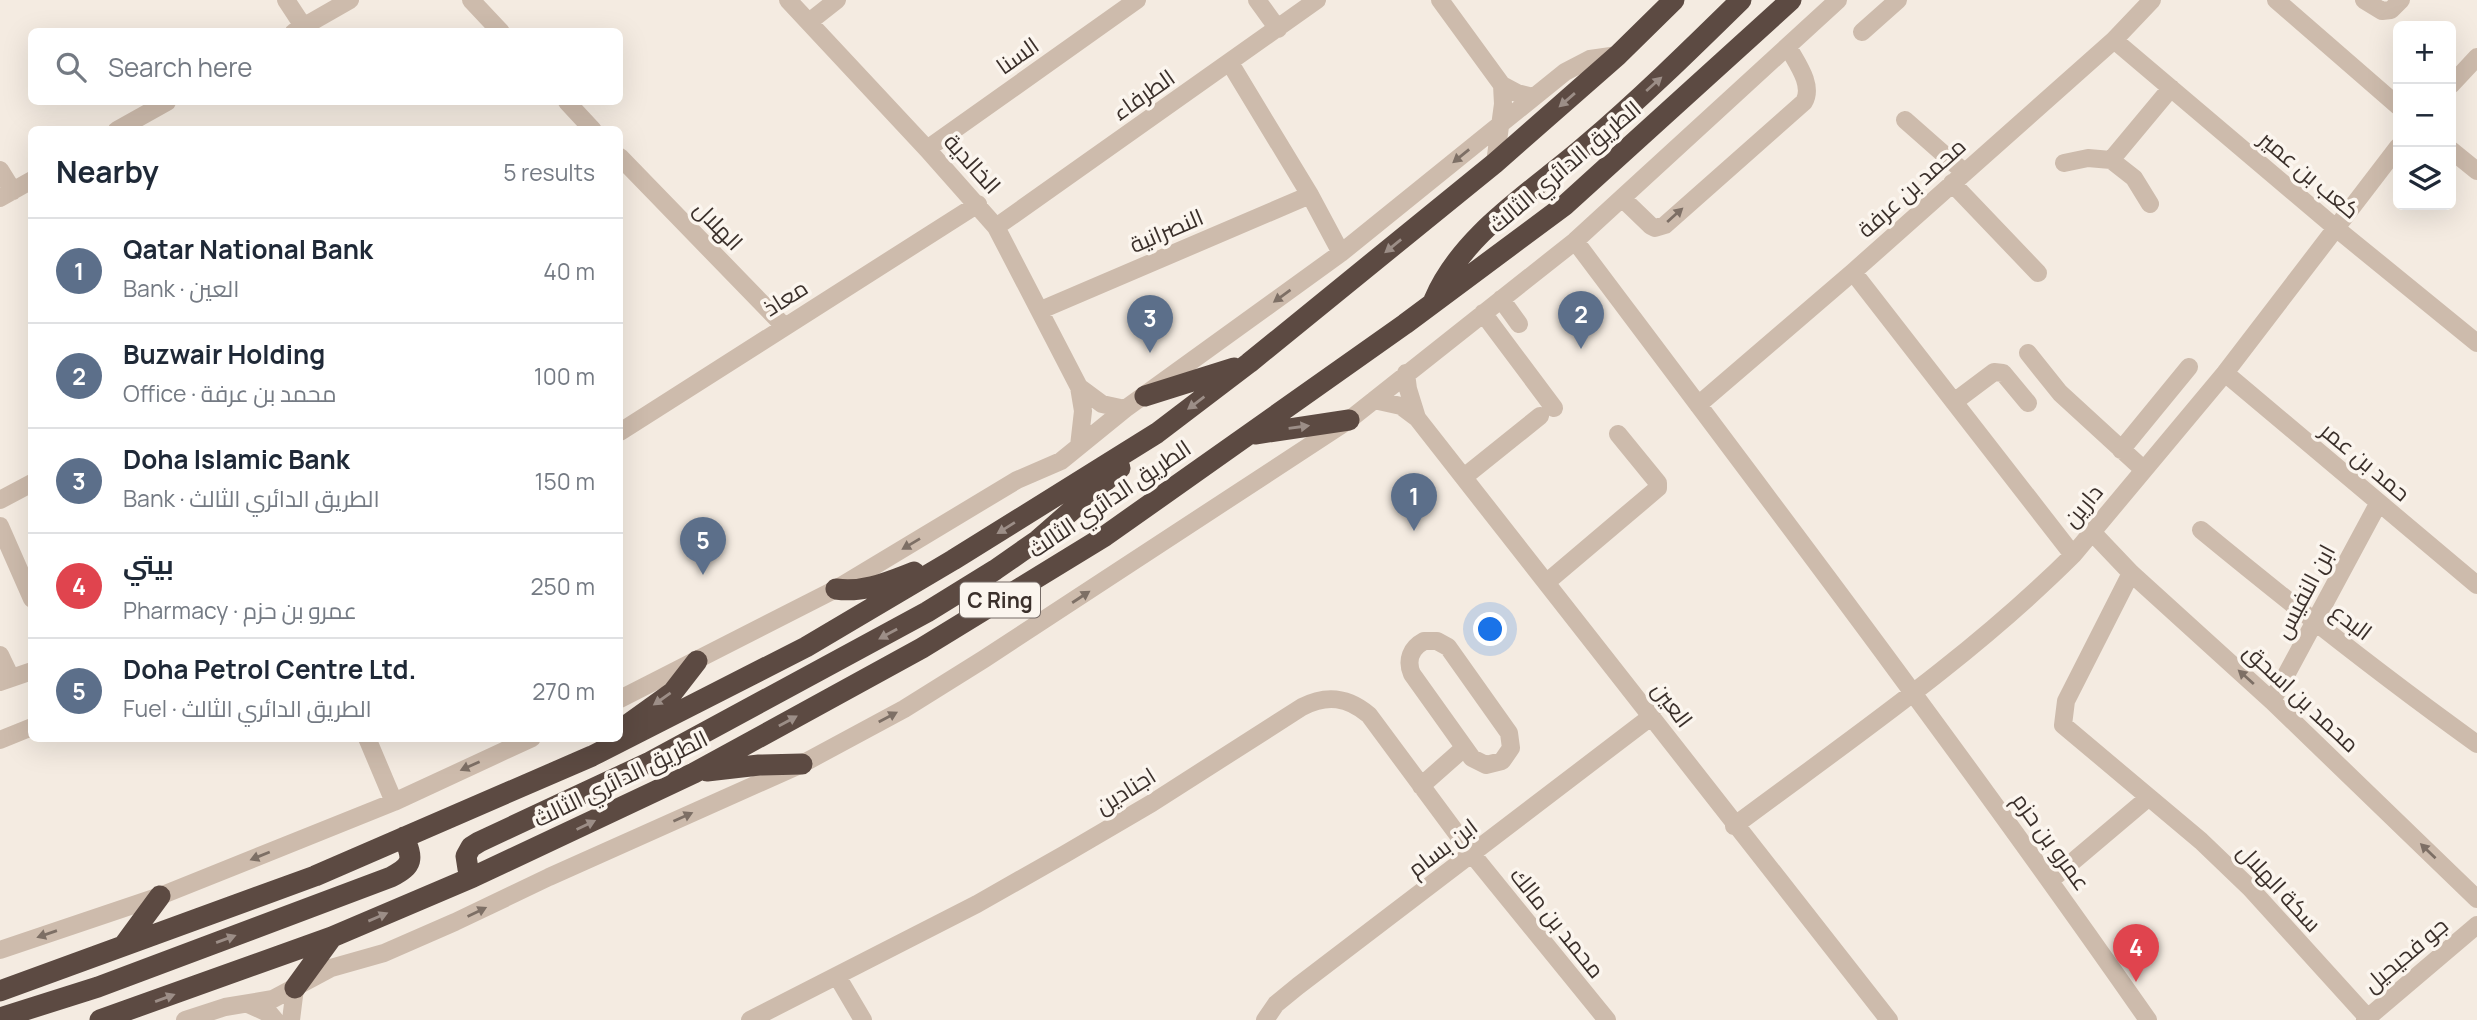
<!DOCTYPE html>
<html lang="en">
<head>
<meta charset="utf-8">
<style>
  body { margin:0; font-family:Manrope,Cairo,sans-serif; background:#f6f6f7; color:#1f2937 }
  .controls { position:absolute; right:21px; top:21px; display:grid; overflow:hidden; border-radius:10px; box-shadow:0 7px 28px #0002 }
  .controls button { width:63px; height:63px; display:grid; place-items:center; padding:0; border:0; border-bottom:2px solid #e0e1e3; background:#fff; color:#1f2937; font:35px sans-serif }
  .you { position:absolute; left:1491px; top:630px; width:24px; height:24px; margin:-18px; border:5px solid #fff; border-radius:50%; background:#1a73e8; box-shadow:0 0 0 10px #1a73e833 }
  .badge { display:grid; place-items:center; width:46px; height:46px; border-radius:50%; background:#1f5a5e; color:#fff; font-size:23px; font-weight:700 }
  .pin { position:absolute; translate:-50% -58px; filter:drop-shadow(0 2px 4px #0008) }
  .pin::after { content:''; position:absolute; top:37px; width:24px; height:21px; background:inherit; clip-path:polygon(0 0,100% 0,50% 100%) }
  .list { margin:0; padding:0; list-style:none }
  h2 { display:flex; justify-content:space-between; align-items:center; height:91px; margin:0; padding:0 28px; font-size:30px }
  h2 small { font-size:23px; font-weight:400; color:#747a83 }
  .list li { display:grid; grid-template-columns:46px 1fr auto; gap:21px; align-items:center; box-sizing:border-box; height:105px; padding:0 28px; border-top:2px solid #e0e1e3 }
  .list b { display:block; font-size:26px; white-space:nowrap }
  .list p { margin:0; font-size:23px; white-space:nowrap; color:#747a83 }
  .list em { font-size:23px; font-style:normal; color:#747a83 }
  .icon { flex:none; width:38px; height:38px; fill:none; stroke:currentColor; stroke-width:2; stroke-linecap:round; stroke-linejoin:round }
  .map { position:relative; flex:none; width:2477px; height:1020px; overflow:hidden }
  .search { position:absolute; background:#fff; box-shadow:0 7px 28px #0002; left:28px; top:28px; width:595px; height:77px; display:flex; align-items:center; gap:18px; box-sizing:border-box; padding:0 24px; border-radius:10px; color:#747a83; font-size:26px }
  .panel { position:absolute; background:#fff; box-shadow:0 7px 28px #0002; left:28px; top:126px; width:595px; height:616px; border-radius:10px }
  .map>svg:first-child { display:block }
</style>
</head>
<body>
<div class="map">
<svg width="2477" height="1020" viewBox="0 0 2477 1020">
  <rect width="100%" height="100%" fill="#f4ebe1"/>
  <g fill="none" stroke-linecap="round" stroke-linejoin="round">
    <path stroke="#cdbbac" stroke-width="18" d="M286,0L307,32
      M471,0L501,32
      M788,0L927,149L996,227L1079,387L1083,411L1079,446
      M1257,0L1278,29
      M1440,0L1502,85L1517,93L1533,97
      M2276,0L2398,106
      M2364,0L2382,11L2391,10L2401,0
      M809,22L837,0
      M294,32L350,0
      M1862,32L1898,0
      M2114,40L2337,229L2477,343
      M1230,63L1310,195L1341,253
      M2451,85L2477,57
      M567,102L593,130
      M1905,120L1964,172
      M117,130L167,102
      M927,149L1137,0
      M2451,150L2477,171
      M620,157L784,326
      M2111,160L2134,178L2150,204
      M1495,163L1503,104L1502,85
      M2064,163L2088,158L2111,160L2171,88
      M0,170L13,191
      M1952,183L2038,273
      M0,198L32,180
      M1623,199L1651,226L1655,228L1665,225L1804,102C1814,85 1796,62 1788,47
      M996,227L1317,0
      M1575,241C1769,499 1964,756 2148,1020
      M1853,272L2073,555
      M1501,299L1519,324
      M1041,310L1310,195
      M1483,313L1554,408
      M2028,353L2060,393L2144,470
      M1406,373L1408,389L1417,418
      M2225,373L2477,585
      M1079,387L1102,404L1125,409
      M1374,400L1401,406L1417,418C1576,618 1730,820 1889,1020
      M1954,402L1994,372L2003,373L2028,403
      M1698,405L1853,272L2114,40L2152,0
      M620,432L978,204
      M2121,450L2189,367
      M1464,477L1540,416
      M0,500L32,483
      M0,526L32,599
      M2201,530C2291,604 2382,676 2477,744
      M2092,532L2131,573L2272,701L2477,899
      M2131,573L2066,701L2063,725L2201,841L2250,888L2368,1018
      M1547,582L1658,488V483L1618,434
      M1424,641H1437L1448,647L1509,733L1511,748L1502,761L1486,765L1472,758L1412,674C1406,660 1411,648 1424,641Z
      M0,655L11,678
      M0,682L32,671
      M620,699L836,589L1017,480L1061,461L1125,409L1341,253L1565,72L1590,59L1618,55
      M2272,701L2378,504
      M367,738L394,802
      M0,740L32,727
      M1421,786L1464,748
      M1734,826C1848,741 1972,656 2073,555L2225,373L2398,147
      M2051,880L2148,798
      M0,950L160,896L394,802L532,738
      M837,976L863,1020
      M248,1004L270,1014L275,1020
      M185,1020L225,1007L273,999L331,968L384,953L455,922L549,877L802,764L904,709L984,659L1349,420L1575,241L1838,0
      M291,1020L295,988
      M750,1020L977,904L1065,854L1152,803L1302,707C1327,694 1348,697 1369,715L1472,854L1607,1020
      M1265,1020L1276,1004L1298,986L1652,716
      M2365,1020L2477,925"/>
    <path stroke="#5c4a42" stroke-width="21" d="M1434,300C1462,234 1532,192 1585,146C1639,100 1690,50 1741,0
      M1145,396L1234,368
      M1255,434L1349,420
      M836,589C864,593 888,582 914,572
      M620,730L673,692L697,661
      M707,771L759,765L802,764
      M473,877L468,869L466,856L471,847L479,842L650,762L927,612L995,570L1038,540L1120,468
      M124,945L160,896
      M295,988L332,937
      M0,991L315,876L592,756L806,647L953,560L1157,433L1249,363L1495,163L1618,55L1674,0
      M0,1018L98,987L391,877C414,865 413,859 404,837
      M100,1020L332,937L473,877L694,773L922,648L1105,536L1405,324L1565,205L1791,0"/>
  </g>
  <defs><path id="oneway-solid" d="M-6-.8H1V-3.2L6.5 0L1 3.2V.8H-6Z" transform="scale(1.75)"/></defs>
  <g fill="#9c8e87">
    <use href="#oneway-solid" transform="translate(1654 84) rotate(-42)"/>
    <use href="#oneway-solid" transform="translate(1567 100) rotate(139)"/>
    <use href="#oneway-solid" transform="translate(1393 246) rotate(141)"/>
    <use href="#oneway-solid" transform="translate(1196 403) rotate(143)"/>
    <use href="#oneway-solid" transform="translate(1299 427) rotate(-8)"/>
    <use href="#oneway-solid" transform="translate(1006 528) rotate(148)"/>
    <use href="#oneway-solid" transform="translate(888 634) rotate(151)"/>
    <use href="#oneway-solid" transform="translate(662 699) rotate(145)"/>
    <use href="#oneway-solid" transform="translate(788 721) rotate(-29)"/>
    <use href="#oneway-solid" transform="translate(586 825) rotate(-26)"/>
    <use href="#oneway-solid" transform="translate(378 917) rotate(-23)"/>
    <use href="#oneway-solid" transform="translate(226 939) rotate(-20)"/>
    <use href="#oneway-solid" transform="translate(165 998) rotate(-20)"/>
  </g>
  <g fill="#7d6f65">
    <use href="#oneway-solid" transform="translate(1461 156) rotate(141)"/>
    <use href="#oneway-solid" transform="translate(1675 215) rotate(-42)"/>
    <use href="#oneway-solid" transform="translate(1282 296) rotate(144)"/>
    <use href="#oneway-solid" transform="translate(911 544) rotate(149)"/>
    <use href="#oneway-solid" transform="translate(1081 597) rotate(-33)"/>
    <use href="#oneway-solid" transform="translate(2246 677) rotate(-138)"/>
    <use href="#oneway-solid" transform="translate(888 717) rotate(-28)"/>
    <use href="#oneway-solid" transform="translate(470 766) rotate(156)"/>
    <use href="#oneway-solid" transform="translate(683 817) rotate(-24)"/>
    <use href="#oneway-solid" transform="translate(2428 851) rotate(-136)"/>
    <use href="#oneway-solid" transform="translate(260 856) rotate(158)"/>
    <use href="#oneway-solid" transform="translate(477 912) rotate(-26)"/>
    <use href="#oneway-solid" transform="translate(47 934) rotate(161)"/>
  </g>
  <g text-anchor="middle" dominant-baseline="central" stroke-width="7" stroke-linejoin="round" paint-order="stroke">
    <rect fill="#fbf5ee" stroke="#756b66" stroke-width="2" x="960" y="582.5" width="80" height="35" rx="5"/>
    <g font-size="21" font-weight="bold" fill="#3b302b">
      <text x="1000" y="600">C Ring</text>
    </g>
    <g font-size="23" fill="#3b302b" stroke="#fbf5ee">
      <text transform="translate(1017 55) rotate(-35)">السنا</text>
      <text transform="translate(1143 94) rotate(-35)">الطرفاء</text>
      <text transform="translate(973 163) rotate(48)">الخالدية</text>
      <text transform="translate(1564 166) rotate(-40)">الطريق الدائري الثالث</text>
      <text transform="translate(2310 174) rotate(40)">كعب بن عمير</text>
      <text transform="translate(1911 187) rotate(-42)">محمد بن عرفة</text>
      <text transform="translate(719 225) rotate(46)">الهلال</text>
      <text transform="translate(1166 230) rotate(-23)">النصرانية</text>
      <text transform="translate(785 297) rotate(-32)">معاذ</text>
      <text transform="translate(2366 461) rotate(40)">حمد بن عمر</text>
      <text transform="translate(1109 498) rotate(-34)">الطريق الدائري الثالث</text>
      <text transform="translate(2082 505) rotate(-50)">دارين</text>
      <text transform="translate(2304 591) rotate(-62)">ابن النفيس</text>
      <text transform="translate(2352 621) rotate(37)">البدع</text>
      <text transform="translate(2302 697) rotate(43)">محمد بن اسحق</text>
      <text transform="translate(1673 704) rotate(53)">العين</text>
      <text transform="translate(620 778) rotate(-26)">الطريق الدائري الثالث</text>
      <text transform="translate(1125 790) rotate(-32)">اجنادين</text>
      <text transform="translate(2052 841) rotate(54)">عمرو بن حزم</text>
      <text transform="translate(1442 847) rotate(-37)">ابن بسام</text>
      <text transform="translate(2280 887) rotate(47)">سكة الهلال</text>
      <text transform="translate(1558 922) rotate(51)">محمد بن مالك</text>
      <text transform="translate(2405 954) rotate(-40)">جو فحيحيل</text>
    </g>
  </g>
</svg>
<div class="controls">
<button>+</button>
<button>−</button>
<button><svg class="icon" aria-label="layers" viewBox="0 0 24 24"><path d="M12 4l9 5-9 5-9-5zM3 14l9 5 9-5"/></svg></button>
</div>
<div class="you"></div>
<div class="pin badge" style="left:1414px;top:531px;background:#5c6f8a">1</div>
<div class="pin badge" style="left:1581px;top:349px;background:#5c6f8a">2</div>
<div class="pin badge" style="left:1150px;top:353px;background:#5c6f8a">3</div>
<div class="pin badge" style="left:2136px;top:982px;background:#e0444e">4</div>
<div class="pin badge" style="left:703px;top:575px;background:#5c6f8a">5</div>
<div class="search"><svg class="icon" aria-label="search" viewBox="0 0 24 24"><circle cx="10" cy="10" r="6"/><path d="M15 15l6 6"/></svg>Search here</div>
<section class="panel">
<h2>Nearby<small>5 results</small></h2>
<ul class="list">
<li><span class="badge" style="background:#5c6f8a">1</span><div><b>Qatar National Bank</b><p>Bank · العين</p></div><em>40 m</em></li>
<li><span class="badge" style="background:#5c6f8a">2</span><div><b>Buzwair Holding</b><p>Office · محمد بن عرفة</p></div><em>100 m</em></li>
<li><span class="badge" style="background:#5c6f8a">3</span><div><b>Doha Islamic Bank</b><p>Bank · الطريق الدائري الثالث</p></div><em>150 m</em></li>
<li><span class="badge" style="background:#e0444e">4</span><div><b>بيتي</b><p>Pharmacy · عمرو بن حزم</p></div><em>250 m</em></li>
<li><span class="badge" style="background:#5c6f8a">5</span><div><b>Doha Petrol Centre Ltd.</b><p>Fuel · الطريق الدائري الثالث</p></div><em>270 m</em></li>
</ul>
</section>
</div>
</body>
</html>
